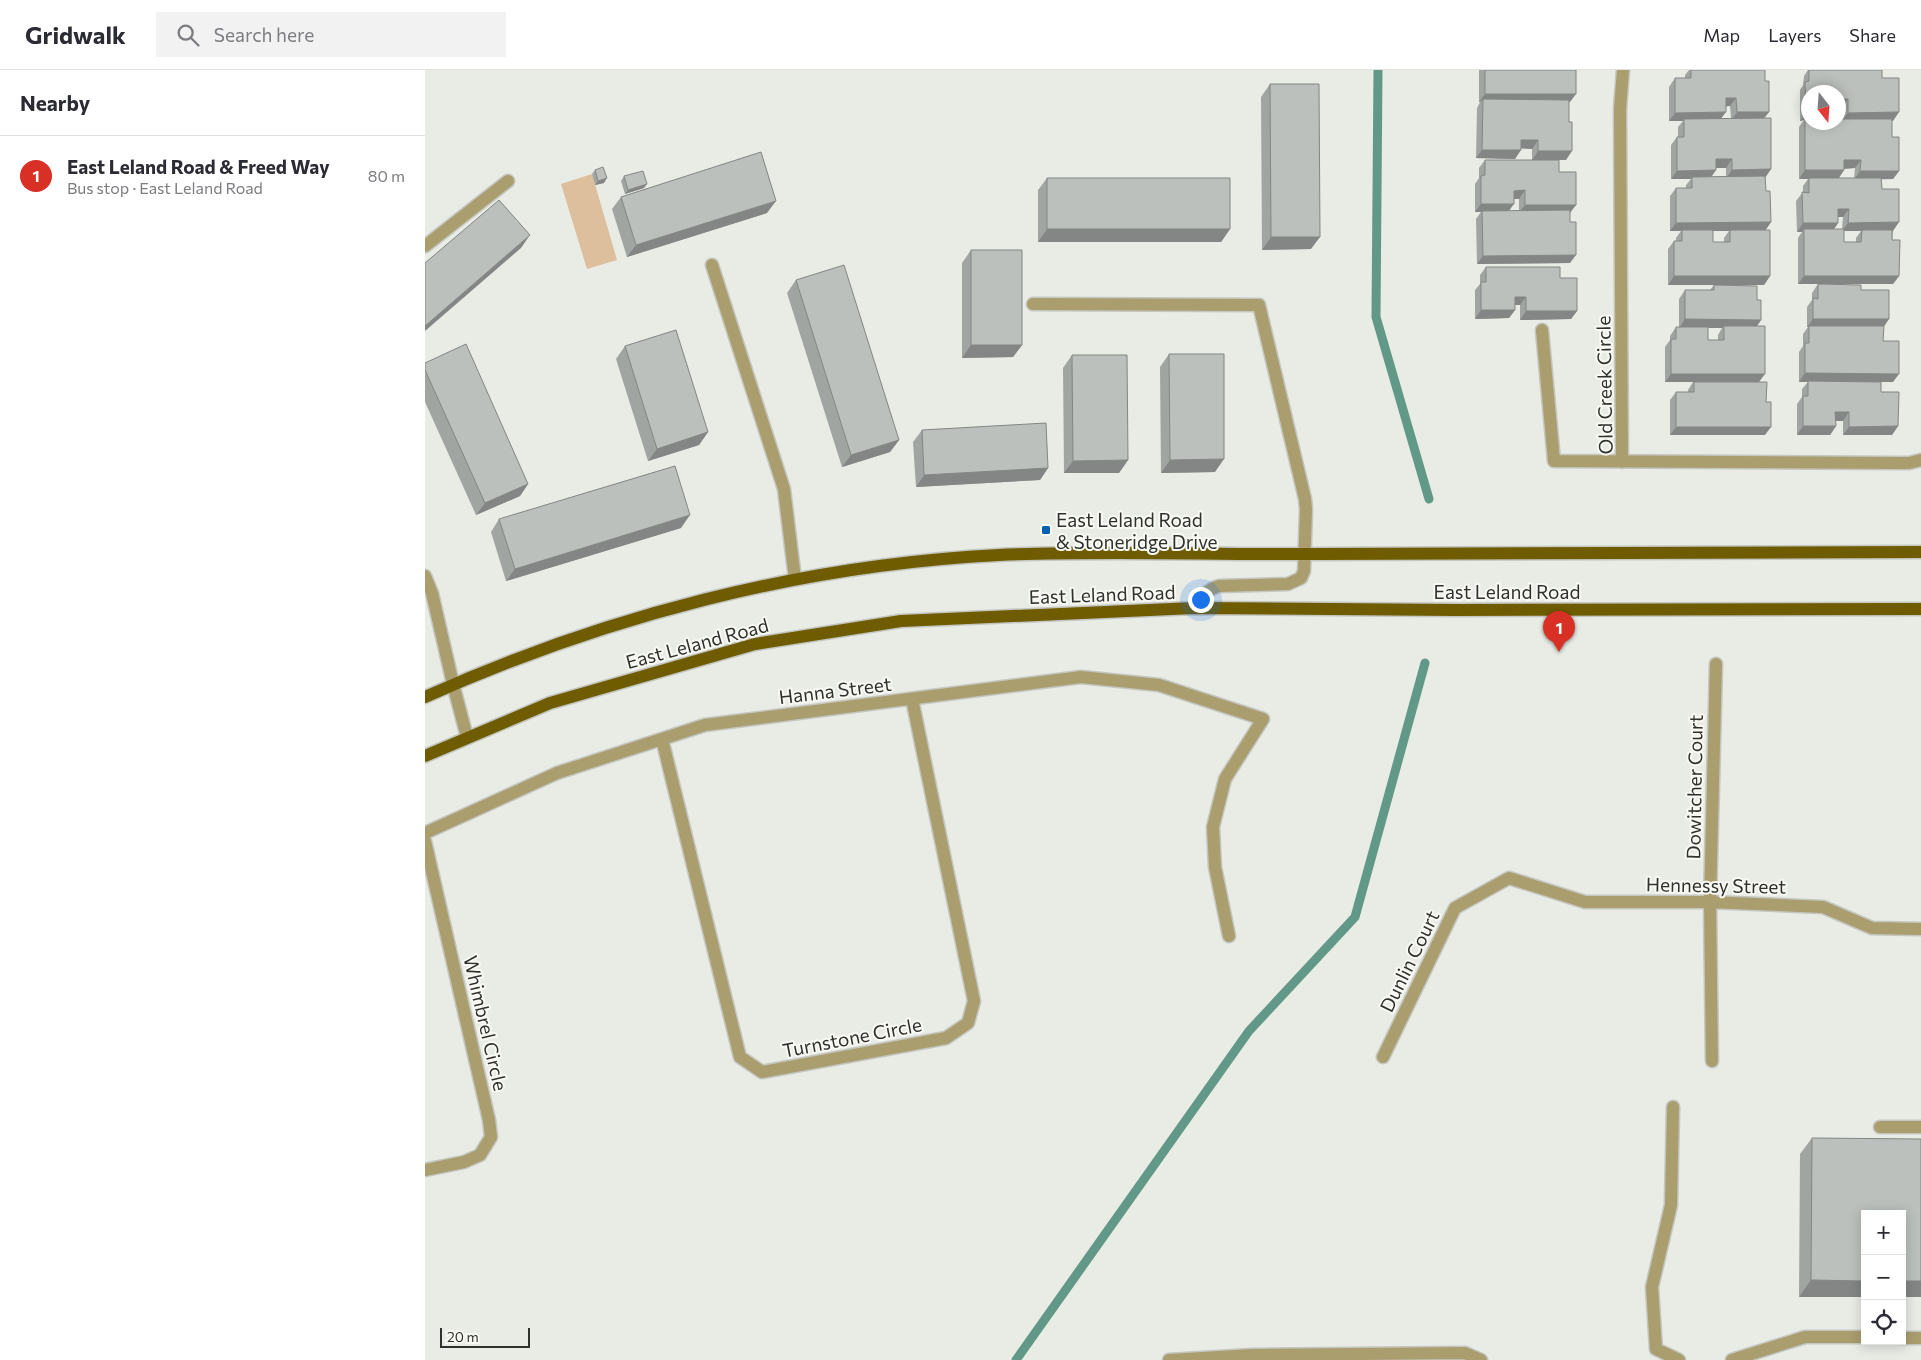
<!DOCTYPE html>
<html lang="en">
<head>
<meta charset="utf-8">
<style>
  body { margin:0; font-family:Commissioner,sans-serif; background:#f2f2f3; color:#2b2b33 }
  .controls { position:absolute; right:15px; bottom:15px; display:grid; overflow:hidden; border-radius:0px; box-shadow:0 2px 12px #0003 }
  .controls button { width:45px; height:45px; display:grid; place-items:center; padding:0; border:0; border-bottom:1px solid #e1e1e2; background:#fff; color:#2b2b33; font:25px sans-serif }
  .compass { position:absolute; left:1376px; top:15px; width:45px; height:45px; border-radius:50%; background:#fff; box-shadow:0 2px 12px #0003; rotate:163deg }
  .scale { position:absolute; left:15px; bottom:12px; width:90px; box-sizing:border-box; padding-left:5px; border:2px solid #30312e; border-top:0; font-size:14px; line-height:18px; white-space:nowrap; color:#30312e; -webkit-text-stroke:4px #f7f9f2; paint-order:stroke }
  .you { position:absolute; left:775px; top:529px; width:18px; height:18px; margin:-12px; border:4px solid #fff; border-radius:50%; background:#1a73e8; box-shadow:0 0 0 8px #1a73e833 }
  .badge { display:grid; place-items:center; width:32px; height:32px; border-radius:50%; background:#d93025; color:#fff; font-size:16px; font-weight:700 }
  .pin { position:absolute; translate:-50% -41px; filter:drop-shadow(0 1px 2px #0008) }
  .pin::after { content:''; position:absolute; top:26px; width:18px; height:15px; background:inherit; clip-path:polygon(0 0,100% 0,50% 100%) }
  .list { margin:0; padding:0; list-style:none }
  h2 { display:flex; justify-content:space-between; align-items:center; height:65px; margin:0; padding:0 20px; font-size:21px }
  h2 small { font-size:16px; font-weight:400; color:#7c7c81 }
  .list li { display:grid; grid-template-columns:32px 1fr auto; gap:15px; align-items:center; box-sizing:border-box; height:80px; padding:0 20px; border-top:1px solid #e1e1e2 }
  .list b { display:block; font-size:19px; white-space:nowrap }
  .list p { margin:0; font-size:16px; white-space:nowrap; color:#7c7c81 }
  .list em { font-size:16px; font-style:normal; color:#7c7c81 }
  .icon { flex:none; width:28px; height:28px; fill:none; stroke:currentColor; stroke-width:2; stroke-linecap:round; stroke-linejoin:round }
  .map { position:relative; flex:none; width:1496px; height:1290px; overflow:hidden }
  header { display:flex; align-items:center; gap:30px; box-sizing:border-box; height:70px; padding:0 25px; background:#fff; border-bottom:1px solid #e1e1e2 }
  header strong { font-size:24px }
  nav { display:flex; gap:28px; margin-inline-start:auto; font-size:18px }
  .search { width:350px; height:45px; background:#f2f2f3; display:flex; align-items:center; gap:12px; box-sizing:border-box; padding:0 18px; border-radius:0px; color:#7c7c81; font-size:19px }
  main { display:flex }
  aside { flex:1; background:#fff }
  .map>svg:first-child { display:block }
</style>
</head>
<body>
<header>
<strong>Gridwalk</strong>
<div class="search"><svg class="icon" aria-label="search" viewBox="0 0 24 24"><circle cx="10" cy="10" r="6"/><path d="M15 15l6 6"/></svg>Search here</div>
<nav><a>Map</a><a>Layers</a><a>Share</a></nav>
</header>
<main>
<aside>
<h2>Nearby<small></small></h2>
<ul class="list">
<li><span class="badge">1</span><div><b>East Leland Road &amp; Freed Way</b><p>Bus stop · East Leland Road</p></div><em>80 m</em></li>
</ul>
</aside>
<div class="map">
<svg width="1496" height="1290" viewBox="0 0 1496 1290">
  <rect width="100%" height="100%" fill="#e9ebe5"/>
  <path fill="#ddbe9d" d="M167,104L192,190L162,199L136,114Z"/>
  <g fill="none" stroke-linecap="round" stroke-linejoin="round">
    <path stroke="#629887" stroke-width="9" d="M953,0L951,247L1004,429
      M591,1290L824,961L930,847L1000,593"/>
    <defs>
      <path id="minor" d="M0,176L83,111
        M287,195L359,419L370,509
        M608,234L834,235L880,429L881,439L879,501L876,508L863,514L794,516C782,519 776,528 769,538
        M1117,260L1129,391L1471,393H1484L1496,390
        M1197,392L1195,39L1198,0
        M0,506L7,523L28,614L42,667
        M237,669L315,987L337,1002L521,968L543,953L549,931L487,629
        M0,763L132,703L280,655L656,607L734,615L838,649L800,709L788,757L790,797L804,866
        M0,771L64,1050L66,1067L55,1085L39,1092L0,1100
        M958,987L1030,838L1084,808L1160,832H1285L1398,837L1447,858L1496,859
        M1287,991L1285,832L1291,594
        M1248,1037L1246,1135L1227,1217L1231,1279L1254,1290
        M1455,1057H1496
        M1477,1268H1496
        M744,1290L827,1285L1040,1283L1056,1290
        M1307,1290L1380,1267H1440"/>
      <path id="major" d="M0,627C181,546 376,495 574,485C681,480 787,485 894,484C1095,483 1295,483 1496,482
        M0,686L125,633L330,574L476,551L769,538L1030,540L1496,539"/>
    </defs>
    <use href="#minor" stroke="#c4c6c0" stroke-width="15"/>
    <use href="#major" stroke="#c4c6c0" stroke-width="15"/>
    <use href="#minor" stroke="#aa9d6e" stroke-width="12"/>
    <use href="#major" stroke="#6f5c00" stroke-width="12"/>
  </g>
  <path fill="#a1a5a2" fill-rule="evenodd" d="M1054,0H1151L1145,32H1144L1141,90H1107V79L1096,78L1090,89L1051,88L1052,38L1055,32H1054Z
    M1264,0H1340L1339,48L1346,99L1340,107L1341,121L1346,152L1340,160L1345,206L1339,215H1243V179L1249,171H1251V168L1256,161H1245V126L1251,118H1261V115L1266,109H1246V75L1252,67H1253V57L1258,51H1244V17L1250,8H1260V5ZM1301,36H1305L1306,48L1296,49ZM1291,98H1301V106L1286,107ZM1288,161H1304L1299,168V172H1288Z
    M1383,0H1457V8L1468,51H1467V67L1474,101L1468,109H1456L1457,119L1468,161L1467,170L1474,206L1468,214H1373V168L1377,162H1372L1371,131L1378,122V116L1383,109H1374V57L1379,50L1375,51V20L1378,15L1379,6ZM1414,22L1417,37V49L1384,52ZM1430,98L1429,108H1414L1419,100V99ZM1413,147H1418L1417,159H1409L1413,153ZM1419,161H1436L1431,168V172H1419Z
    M845,14L886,179L837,180L836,27Z
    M1060,90L1134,102L1145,143V193L1052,194L1051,149L1056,142H1050V114L1054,108V98ZM1089,129H1094V140L1084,141Z
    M170,100L179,113L170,115L167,104Z
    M199,106L219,118L200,124L196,111Z
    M622,108L805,159L796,172H613V120Z
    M196,127L342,143L202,187L187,139Z
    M546,180L597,275L588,287L537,288V193Z
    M1061,197L1135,208L1152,241L1146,249L1095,250V235H1090V240L1084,248L1050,249V220L1055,214V205Z
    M371,210L474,370L465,382L417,397L362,223Z
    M1393,214L1436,220L1458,257V271L1468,312H1456V322L1473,356L1467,365H1418V351H1410L1411,356L1405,365H1372V334L1377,327V319L1383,312H1374V282L1378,276V264L1383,257H1382V237L1387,230V223Z
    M1289,215L1332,230L1336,250L1332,256L1334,312L1340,365H1245V330L1251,322H1263V320L1268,312H1240V277L1245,270V266L1251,257H1254V229L1260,220H1285ZM1283,258H1297L1293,265V270H1283Z
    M200,276L283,362L274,375L223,391L191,289Z
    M744,284L790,402L736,403L735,297Z
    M647,285L703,390L694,403H639L638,298Z
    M0,293L103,414L95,426L51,445L0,332Z
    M497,360L623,398L615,410L491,417L488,372Z
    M74,449L256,458L81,511L66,462Z
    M1387,1068L1440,1144V1227H1374L1375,1084Z"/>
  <path fill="#838684" d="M1060,24H1151L1145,32H1058V29L1055,32H1054Z
    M1301,28H1311L1305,36L1295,37Z
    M1414,29H1423L1417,37H1414Z
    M1301,42L1295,50L1259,49L1258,51H1244L1250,43Z
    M1312,42H1344L1338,50L1306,51Z
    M1381,42H1384V50L1380,49L1379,50L1375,51Z
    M1474,42L1468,51H1417L1423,43Z
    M1096,70H1113L1107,79L1090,78Z
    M1057,80H1096L1090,89L1051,88Z
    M1113,81H1147L1141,90H1107Z
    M1291,89H1307L1301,98H1285Z
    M1419,90H1436L1430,98L1413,99Z
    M1346,99L1340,108H1301L1307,100Z
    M1291,100L1285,109L1267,107L1266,109H1246L1252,101Z
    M1380,100H1419L1413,109H1374Z
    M1435,101H1474L1468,109L1429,110Z
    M182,108L179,113L170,115L173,111Z
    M222,114L219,118L200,124L203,120Z
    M1100,120L1094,129H1083L1089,121Z
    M351,131L342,143L202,187L211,175Z
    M1056,134H1089L1083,142L1057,141L1056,142H1050Z
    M1100,135H1151L1145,143H1094Z
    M1413,139H1424L1418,147H1407Z
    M1346,152L1340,161H1257V160L1256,161H1245L1251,153Z
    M1474,152L1468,161H1437V160L1435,161H1417L1423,153Z
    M1378,153H1413L1407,162L1379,159L1377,162H1372Z
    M622,159H805L796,172H613Z
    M105,165L96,178L0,261V256Z
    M846,167H895L886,179L837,180Z
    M1151,185L1145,193L1052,194L1058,186Z
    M1249,206H1345L1339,215H1243Z
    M1379,206H1474L1468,214H1373Z
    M1090,227H1101L1095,235H1084Z
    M1056,240H1090L1084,248L1050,249Z
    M1101,241H1152L1146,249L1095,250Z
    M1260,249L1336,250L1330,259L1299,256L1297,258H1254Z
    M1388,249H1464L1458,258L1384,256L1383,257H1382Z
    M546,275H597L588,287L537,288Z
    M1380,303L1474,304L1468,312H1374Z
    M1246,304H1340L1334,312H1240Z
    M1410,342H1424L1418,351H1404Z
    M1378,356H1411L1405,365H1372Z
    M1473,356L1467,365H1418L1424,357Z
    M1251,357H1346L1340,365H1245Z
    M283,362L274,375L223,391L232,379Z
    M474,370L465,382L417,397L426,385Z
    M799,389L790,402L736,403L745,390Z
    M703,390L694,403H639L648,391Z
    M623,398L615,410L491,417L499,405Z
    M103,414L95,426L51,445L60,433Z
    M265,445L256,458L81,511L90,499Z
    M1386,1210L1440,1211V1227H1374Z
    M1477,1211H1496V1227H1477Z"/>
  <path fill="#bbc0bc" stroke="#838684" d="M1060,0H1151V24H1060Z
    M1266,0H1340V11H1344V42H1312L1311,28H1301V42L1250,43V8H1266Z
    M1384,0H1457V8H1474V42L1423,43V29H1414V22H1384V42H1381L1380,12L1384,11Z
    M845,14H894L895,167H846Z
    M1058,29L1144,30V52H1147V81H1113V70H1096V80H1057Z
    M1346,48V99L1307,100V89H1291V100L1252,101V67H1259V49Z
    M1380,49H1384V52H1414V49H1467V67H1474V101H1435L1436,90H1419V100H1380Z
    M336,82L351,131L211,175L196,127Z
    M1060,90H1134V102H1151V135H1100V120L1089,121V134H1056V106L1060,105Z
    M178,97L182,108L173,111L170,100Z
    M218,101L222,114L203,120L199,106Z
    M1340,106L1341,121H1345L1346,152L1251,153V118H1267V107Z
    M622,108H805V159H622Z
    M1384,108H1456L1457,119H1474V152L1423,153L1424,139H1413V153H1378L1377,122L1384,123Z
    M74,130L105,165L0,256V193Z
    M1145,140V152H1151V185L1058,186L1057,141Z
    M1379,159H1419V172H1436L1437,160H1467V170H1475L1474,206H1379Z
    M1257,160H1288V172H1305V160H1345V206H1249V171H1257Z
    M546,180H597V275H546Z
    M419,195L474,370L426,385L371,210Z
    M1061,197H1135V208H1152V241H1101V227H1090V240H1056V212H1061Z
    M1393,214L1436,215V220H1464V249H1388V228L1393,229Z
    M1289,215L1332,216V230H1336V250L1260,249V220H1289Z
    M1299,256H1340V304H1246V269H1251V257H1283V270H1299Z
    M1384,256H1459L1458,271H1474V304L1380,303V273H1384Z
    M251,260L283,362L232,379L200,276Z
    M41,274L103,414L60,433L0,300V293Z
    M744,284H799V389L745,390Z
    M647,285H702L703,390L648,391Z
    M1383,311L1456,312V322H1474L1473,356L1424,357V342H1410L1411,356H1378V326H1383Z
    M1269,312H1342L1341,332H1346V357H1251V322H1269Z
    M621,353L623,398L499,405L497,360Z
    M250,396L265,445L90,499L74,449Z
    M1387,1068L1496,1069V1211H1477V1144H1440V1211L1386,1210Z"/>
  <rect fill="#0062af" stroke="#f7f9f2" stroke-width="2" x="616" y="455" width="10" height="10" rx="2.5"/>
  <g text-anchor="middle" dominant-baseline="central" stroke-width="4" stroke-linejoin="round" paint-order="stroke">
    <g font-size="19" fill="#30312e" stroke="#f7f9f2">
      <text transform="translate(1179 315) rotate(-91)">Old Creek Circle</text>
      <text x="1082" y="521">East Leland Road</text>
      <text transform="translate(677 524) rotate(-2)">East Leland Road</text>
      <text transform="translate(272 573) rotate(-15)">East Leland Road</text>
      <text transform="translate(410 620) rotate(-7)">Hanna Street</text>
      <text transform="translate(1269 717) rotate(-89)">Dowitcher Court</text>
      <text transform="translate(1291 815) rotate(1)">Hennessy Street</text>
      <text transform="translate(984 891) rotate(-64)">Dunlin Court</text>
      <text transform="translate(61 953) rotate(77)">Whimbrel Circle</text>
      <text transform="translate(427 967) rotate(-11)">Turnstone Circle</text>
    </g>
    <g font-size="19" fill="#30312e" stroke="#f7f9f2" text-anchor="start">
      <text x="631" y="449">East Leland Road<tspan x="631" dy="22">&amp; Stoneridge Drive</tspan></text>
    </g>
  </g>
</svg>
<div class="controls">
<button>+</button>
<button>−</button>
<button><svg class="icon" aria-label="locate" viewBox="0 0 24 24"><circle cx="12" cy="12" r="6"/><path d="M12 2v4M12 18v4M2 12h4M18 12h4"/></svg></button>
</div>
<svg class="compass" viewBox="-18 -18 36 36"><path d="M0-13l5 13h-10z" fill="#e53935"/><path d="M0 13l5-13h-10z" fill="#7c7c81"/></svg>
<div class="scale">20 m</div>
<div class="you"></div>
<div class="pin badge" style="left:1134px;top:582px">1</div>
</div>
</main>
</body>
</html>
